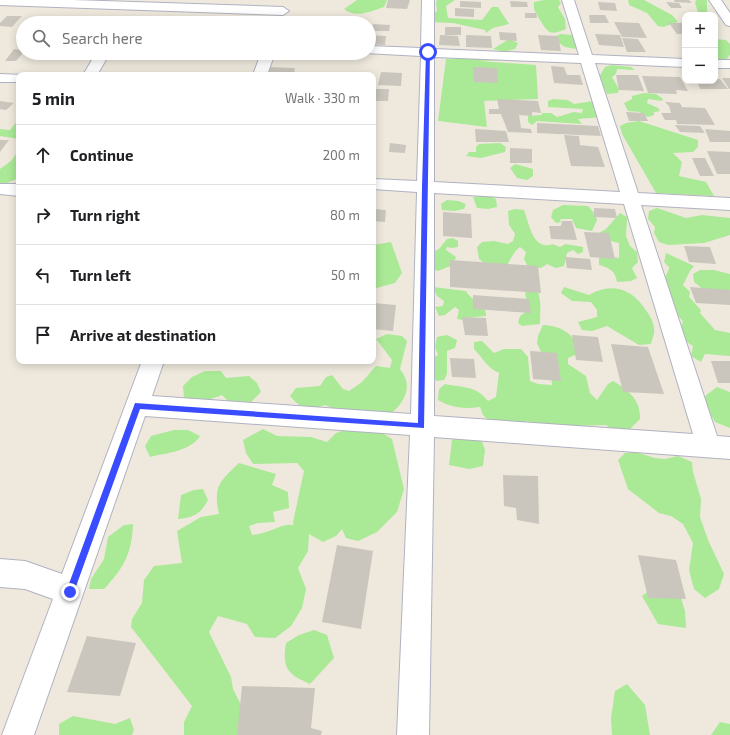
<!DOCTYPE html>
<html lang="en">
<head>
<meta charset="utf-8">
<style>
  body { margin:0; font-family:"Exo 2",sans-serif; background:#f6f6f6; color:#202124 }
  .controls { position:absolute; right:12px; top:12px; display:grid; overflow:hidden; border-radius:8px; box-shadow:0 2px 10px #0003 }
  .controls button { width:36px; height:36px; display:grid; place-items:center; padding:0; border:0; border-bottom:1px solid #e0e0e0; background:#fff; color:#202124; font:20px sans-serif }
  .stop { position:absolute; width:12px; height:12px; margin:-9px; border:3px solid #3a4cff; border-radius:50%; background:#fff }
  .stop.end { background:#3a4cff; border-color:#fff; box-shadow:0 1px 4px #0008 }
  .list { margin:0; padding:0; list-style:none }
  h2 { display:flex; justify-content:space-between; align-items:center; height:52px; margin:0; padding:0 16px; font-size:17px }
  h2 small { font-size:13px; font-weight:400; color:#757577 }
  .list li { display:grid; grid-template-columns:26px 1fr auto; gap:12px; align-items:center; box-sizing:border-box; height:60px; padding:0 16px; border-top:1px solid #e0e0e0 }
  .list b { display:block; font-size:15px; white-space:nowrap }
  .list em { font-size:13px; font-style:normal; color:#757577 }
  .icon { flex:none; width:22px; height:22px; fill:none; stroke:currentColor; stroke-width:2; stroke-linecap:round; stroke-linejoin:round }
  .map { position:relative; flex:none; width:730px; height:735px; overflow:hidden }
  .search { position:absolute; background:#fff; box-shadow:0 2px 10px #0003; left:16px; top:16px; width:360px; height:44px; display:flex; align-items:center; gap:10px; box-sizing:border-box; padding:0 14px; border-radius:22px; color:#757577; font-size:15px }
  .panel { position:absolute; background:#fff; box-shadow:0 2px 10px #0003; left:16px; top:72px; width:360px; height:292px; border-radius:8px }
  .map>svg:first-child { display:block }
</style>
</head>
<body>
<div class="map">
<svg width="730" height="735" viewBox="0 0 730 735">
  <rect width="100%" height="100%" fill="#efe9dd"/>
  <path fill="#aae996" d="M357,0H387L384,7C371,11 356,19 344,9Z
    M437,0H455L446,6L448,18L482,20L492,7H498L509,24L493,28L486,33L485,30L453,23L430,22L437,10L436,2Z
    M544,0H559L561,3L558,7L565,19L566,29C550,36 548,33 540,20C536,13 533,10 534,2Z
    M628,0H644L672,15L678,22L663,27L658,26L647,13L629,5Z
    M696,0H707V15H699L695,3Z
    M561,34L572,35L578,44L576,49L565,47L551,38Z
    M509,39L518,43L515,49L504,52L493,49Z
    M715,39L726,40L730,44V55L726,60H715Z
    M456,57L508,60L479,61L536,65L538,99L484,101L487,127L438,121L446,59H456Z
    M611,65L631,67L635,70L617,69L616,74L612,77L619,89L618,93L607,94L599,77L605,67Z
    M644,93L656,94L663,99L662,101L648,99L647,103L658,108L660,111L654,112V115L648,117L641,115L640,112L628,111L624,103L632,99V96Z
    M553,99L568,100L574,104L593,101L597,104L593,109L599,112L602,117L578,119L582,124L537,121L532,125L528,122V116L542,115V113H551L557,117L574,112L582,113L583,109L548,107V101Z
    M19,119V139L0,136V129L10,130Z
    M639,121L698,140V147L693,152L673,153L682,162L679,176L706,182L714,196L656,193L622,134L620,126L626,123Z
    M500,143L506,147L505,152L481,158L466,156L469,152H476V147L479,144Z
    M19,150V178L0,186V169L11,161Z
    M515,164L533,169V176L527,180L517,178L510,168Z
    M488,195L496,199L497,207L488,209L477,208L473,197Z
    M447,200L458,201L466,204L464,209L454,211L442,210L441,204Z
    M563,205L588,206L595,214L597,220L592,231L576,228L572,219H560L561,222L556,223L551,217L553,210Z
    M657,208L686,218L702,215L730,218V235L704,243L668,245L659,242L654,233L655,227L648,219L649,211Z
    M515,209L524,210C529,223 533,252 553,244L560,247L565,244L583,247V252L578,254L573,250L567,253L564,266L556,268L547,264L541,268L528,267L524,259L526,252L520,247C513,252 511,260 505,268L489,267L479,259L477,247L482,242L494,241L508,244L513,241L515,234L509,225L508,211Z
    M620,213L627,217L626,236L630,246L637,252L638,262L632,268L637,278L631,281L617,282C615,270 609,268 599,265V258L607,256L619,258V243L602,239L599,233L606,229Z
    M453,238L458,241V247L452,248L447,247L446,250L456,257L453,265L438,271L429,268L432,252L439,249L447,239Z
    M391,242L402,273L395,283L373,289V245Z
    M666,253L694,266L690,271L683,285L690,292L689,297L701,310L700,313L715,330L730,333V356L705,354L701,362L691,356L693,346C684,341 679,332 683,321C673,311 675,312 672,299C670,292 663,287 665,279C666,274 669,271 669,267L664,262Z
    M700,270H714L730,274V297L709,294L694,282L693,274Z
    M433,287L466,291C471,301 487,304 486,316L464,318L462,320L457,319L459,310L455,307L445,315L439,316L435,307L443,306L444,301L437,296Z
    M564,287L589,295C610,282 632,288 645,309C649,314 654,322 654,329C655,333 652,340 651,344L639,345L607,326L592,331L582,330L578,322L597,317V310L591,302L572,301L561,293Z
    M537,289C542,302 540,311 540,324L522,326L518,323L520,316L527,311L525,290Z
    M543,325C562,326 575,334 580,353L568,358V364L586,376L590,393L597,400L608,384L613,381C628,390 641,400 640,419L625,434L615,432L606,425L540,427L527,421L523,424H492L483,415L480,407C464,409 452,408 438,400L439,389L445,384C464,388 475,385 488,401L496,397L499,373C487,368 483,358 474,349V342L482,341L494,353L504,349H521L528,357L530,381L538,384L552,385L551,374L537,343L538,336Z
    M387,334L402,336L407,341L400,369C413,385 406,400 392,413L340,411L325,405C308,411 302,410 290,396L296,388L320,386L326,377L332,375L343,389L349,391L362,382L376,366L390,368L392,360L376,339Z
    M447,335L457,340L455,348L447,351V374L444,380L437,381L432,378L434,372L431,359L438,355L435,347L437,337Z
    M205,371H221L226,378L249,376L257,383L261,392L251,402L228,401L222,395C208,401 199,402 184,398L183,386L192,377Z
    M717,387L730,392V428L715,422L707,408L705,396Z
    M352,428H374L392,439L404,489L397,512L377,532L358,541L346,538L342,529L336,536L323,542L309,534L308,551L298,568L306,589L302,608L291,626L275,638L255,637L247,624L218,616L209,632L231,677L233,689L249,721L246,735H184V722L192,706L131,627L132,619L142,603L144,580L154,566L182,563L177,531L201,517L219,514C213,486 219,482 239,463L276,474L272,485L288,492L289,508L273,512L275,522L258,523L249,526L252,535C268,534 282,523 294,525L293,522L304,471L297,463L253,464L246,453L243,440L263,429L277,436L311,437L327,442L336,433Z
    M174,430H188L200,436C191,451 166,453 150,457L145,446L151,436Z
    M464,436L481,439L485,450L483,466L469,469L449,465L452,440Z
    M635,452L655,458L665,459L678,456L692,462L693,472L701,499L700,517L708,540L724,574L719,589L705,598L694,589L689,570L693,543L683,524L671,516L659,513L628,489L618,460L625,453Z
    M203,489L208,500C200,515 194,517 178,519L181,495L194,490Z
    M133,524C132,553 124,568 104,589H89L91,579L104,559L108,537L124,525Z
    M677,585L685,611L686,628L658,624L642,596L654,587Z
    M314,630L327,635L334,658L310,684C287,674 282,668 286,643L299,635Z
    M627,684L645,705L650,735H612L611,718L615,691Z
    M73,716L115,724L130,718L134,730L132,735H59V724Z
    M720,722L730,724V735H711Z"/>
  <path fill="#cac6bd" d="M388,0H410L407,9L386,8Z
    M674,0H689L692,3L675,2Z
    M460,1L481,2V8L460,7Z
    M510,1L527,2L528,7H511Z
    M598,2L615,3L617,11L600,10Z
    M666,2L679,3L682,8H671Z
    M455,8L474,9V17L455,16Z
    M525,13H536L537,18H525Z
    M589,15H605L609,23H590Z
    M7,16H22L12,27L0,26V23Z
    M50,19L63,20L60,23H47Z
    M176,19L189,20L186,23H172Z
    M614,22L639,23L647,38L622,37Z
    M669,23H685V34H677Z
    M373,24L390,25L389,31H372Z
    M445,27H461V35H445Z
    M499,32L516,33L517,41L500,40Z
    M595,34L620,35L624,47L599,45Z
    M369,35L386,36L385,45L369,44Z
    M440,35L458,36L460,46L439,45Z
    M466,35L491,36L492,48L466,47Z
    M538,35L558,36L561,51L541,50Z
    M622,38L638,39L646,52H627Z
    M14,49L23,50V53L16,61H5Z
    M551,66L564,67L567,75H580L583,85L554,83Z
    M268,67L295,68L294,74L265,73Z
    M473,67L497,68L498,83L474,82Z
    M381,72L402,73L401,86L378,85Z
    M616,75H638L644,91L619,90Z
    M642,76L680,77L688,91L676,90L677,94L648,93Z
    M722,78H730V89H729Z
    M715,79H720L728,89H700L697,81H715Z
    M373,89H389L388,101H373Z
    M497,99L538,101L541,113L532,112V116L519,115L521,128L531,129L532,133L508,132L501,114H489V109H499Z
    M0,101L14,103L6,110L0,109Z
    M665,102L680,103L682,107L705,108L715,125L677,124L676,120H665L661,113H671L669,106Z
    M626,112L644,113L648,121H629Z
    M537,123L598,126L601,136L537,133Z
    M675,125L700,126L705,133L680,132Z
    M475,129L506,131L509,142H476Z
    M705,129L730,131V142H710Z
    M564,135L579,136L580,145L598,147L605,167L571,166Z
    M0,140H9L0,152Z
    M390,143L406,145L405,153L389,152Z
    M510,148L532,149V163H510Z
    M707,151L730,152V174H717Z
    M692,158H705L714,176H700Z
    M594,208L615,209L617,218L594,217Z
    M373,209L386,210L385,222L373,221Z
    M443,212L471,214L472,238L443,236Z
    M562,221H572L577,240L551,239L549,226H561Z
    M584,232L609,233L615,259L590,257Z
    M684,246L710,247L716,264L689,262Z
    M565,257L590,259L592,270L567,268Z
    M450,260L538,266L541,293L450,287Z
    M690,287L730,290V305L696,303Z
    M473,295L529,299L531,313L473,309Z
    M373,303L396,305L393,331L373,329Z
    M462,317L486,318L488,336L465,335Z
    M572,335L598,337L603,362L576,360Z
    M611,344L648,347L664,394L623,392Z
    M530,351L557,353L561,381L533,379Z
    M450,358L474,359L476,378L452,377Z
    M711,361H730V383H718Z
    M503,475L538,476L539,524L517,520L516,508L504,506Z
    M337,545L373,551L361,629L322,622Z
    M638,555L676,560L686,599L648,598Z
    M87,636L136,643L120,696L67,692Z
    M242,686L315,688L311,728L322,731L321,735H237Z"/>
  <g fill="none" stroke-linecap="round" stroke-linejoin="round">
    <defs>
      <path id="minor" d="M0,0H73L283,7L289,11L283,15L0,5Z
        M422,0H434V49L579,55L562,0H574L592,55L685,59V67L595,63L638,193L730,198V210L641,205L717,436L730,437V459L434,437L429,735H397L410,435L145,416L34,735H2L53,599L25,589L0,587V559L25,561L62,574L142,361H164L152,396L411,414L417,192L373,189V179L417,181L421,56L365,53H369V46L421,48ZM434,57L581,63L620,192L434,182ZM434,193L624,204L693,434L434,416Z
        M709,0H721L730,13V26L726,25Z
        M96,53H110L97,75H83Z
        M261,53H275L267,75H253Z
        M715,60H730V68H715Z
        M0,74L24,75H19V82H0Z
        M0,184H19V196L0,194Z"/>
    </defs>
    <use href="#minor" stroke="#b1b2c1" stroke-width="2"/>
    <use href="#minor" fill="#fff" fill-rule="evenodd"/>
  </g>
  <path fill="#3a4cff" d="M428,51L430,52L424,428L140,409L74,592L73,594H67L66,592L135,403L418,423L422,187L426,52Z"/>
</svg>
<div class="controls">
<button>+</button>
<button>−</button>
</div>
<div class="stop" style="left:428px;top:52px"></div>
<div class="stop end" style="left:70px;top:592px"></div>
<div class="search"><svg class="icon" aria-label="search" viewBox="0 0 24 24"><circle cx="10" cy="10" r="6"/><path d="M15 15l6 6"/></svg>Search here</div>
<section class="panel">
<h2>5 min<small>Walk · 330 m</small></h2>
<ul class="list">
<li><svg class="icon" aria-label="ahead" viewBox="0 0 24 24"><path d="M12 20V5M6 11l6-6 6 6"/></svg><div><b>Continue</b></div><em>200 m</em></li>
<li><svg class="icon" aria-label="right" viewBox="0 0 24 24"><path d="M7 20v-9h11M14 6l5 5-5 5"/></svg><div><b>Turn right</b></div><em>80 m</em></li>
<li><svg class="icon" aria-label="left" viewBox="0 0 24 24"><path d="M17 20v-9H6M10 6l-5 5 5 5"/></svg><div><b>Turn left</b></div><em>50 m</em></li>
<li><svg class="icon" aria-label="arrive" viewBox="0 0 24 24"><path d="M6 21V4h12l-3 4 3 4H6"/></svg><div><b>Arrive at destination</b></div></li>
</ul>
</section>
</div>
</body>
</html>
